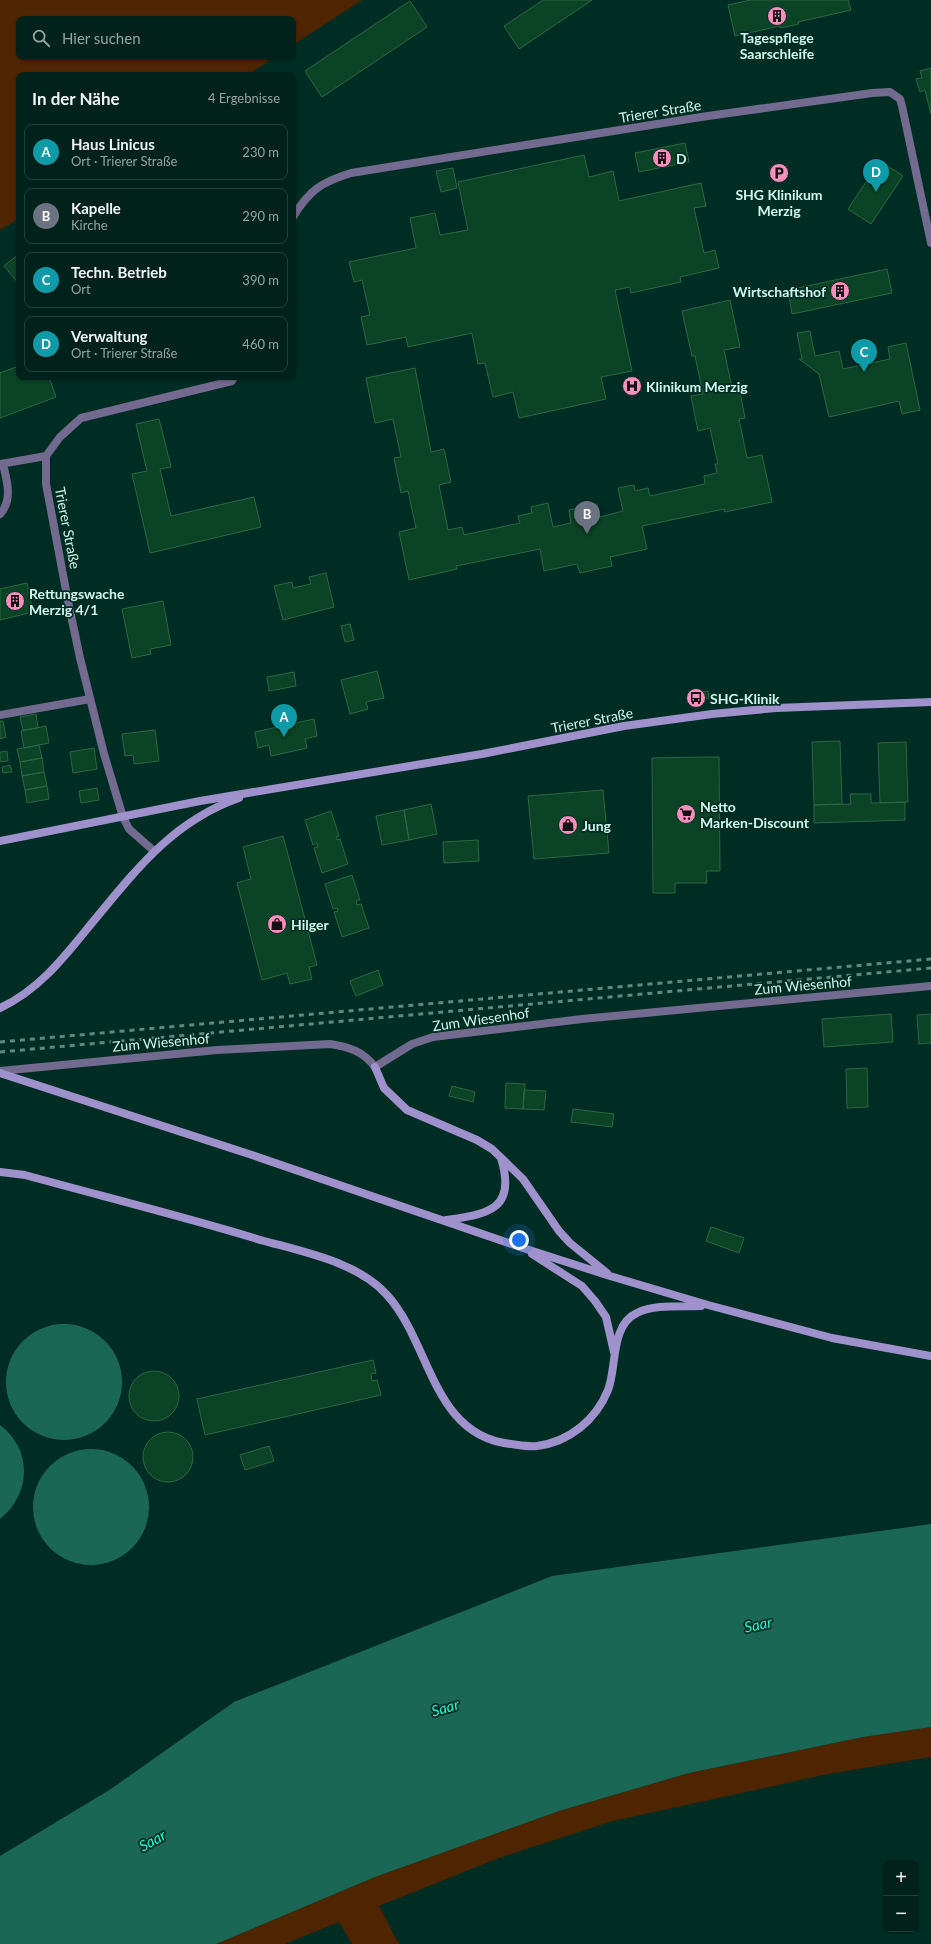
<!DOCTYPE html>
<html lang="de">
<head>
<meta charset="utf-8">
<style>
  body { margin:0; font-family:Lato,sans-serif; background:#0a2a23; color:#f1f3f6 }
  .controls { position:absolute; right:12px; bottom:12px; display:grid; overflow:hidden; border-radius:8px; box-shadow:0 1px 3px #0004 }
  .controls button { width:36px; height:36px; display:grid; place-items:center; padding:0; border:0; border-bottom:1px solid #223f39; background:#00221a; color:#f1f3f6; font:20px sans-serif }
  .you { position:absolute; left:519px; top:1240px; width:14px; height:14px; margin:-10px; border:3px solid #fff; border-radius:50%; background:#1a73e8; box-shadow:0 0 0 6px #1a73e833 }
  .badge { display:grid; place-items:center; width:26px; height:26px; border-radius:50%; background:#fe8ebc; color:#fff; font-size:13px; font-weight:700 }
  .pin { position:absolute; translate:-50% -33px; filter:drop-shadow(0 1px 2px #0008) }
  .pin::after { content:''; position:absolute; top:21px; width:14px; height:12px; background:inherit; clip-path:polygon(0 0,100% 0,50% 100%) }
  .list { margin:0; padding:0; list-style:none }
  h2 { display:flex; justify-content:space-between; align-items:center; height:52px; margin:0; padding:0 16px; font-size:17px }
  h2 small { font-size:13px; font-weight:400; color:#95a4a2 }
  .list li { display:grid; grid-template-columns:26px 1fr auto; gap:12px; align-items:center; box-sizing:border-box; height:56px; margin:0 8px 8px; padding:0 8px; border:1px solid #223f39; border-radius:8px }
  .list b { display:block; font-size:15px; white-space:nowrap }
  .list p { margin:0; font-size:13px; white-space:nowrap; color:#95a4a2 }
  .list em { font-size:13px; font-style:normal; color:#95a4a2 }
  .icon { flex:none; width:22px; height:22px; fill:none; stroke:currentColor; stroke-width:2; stroke-linecap:round; stroke-linejoin:round }
  .map { position:relative; flex:none; width:931px; height:1944px; overflow:hidden }
  .search { position:absolute; background:#00221a; box-shadow:0 1px 3px #0004; left:16px; top:16px; width:280px; height:44px; display:flex; align-items:center; gap:10px; box-sizing:border-box; padding:0 14px; border-radius:8px; color:#95a4a2; font-size:15px }
  .panel { position:absolute; background:#00221a; box-shadow:0 1px 3px #0004; left:16px; top:72px; width:280px; height:308px; border-radius:8px }
  .map>svg:first-child { display:block }
</style>
</head>
<body>
<div class="map">
<svg width="931" height="1944" viewBox="0 0 931 1944">
  <rect width="100%" height="100%" fill="#002d23"/>
  <path fill="#4f2400" d="M0,0H362L293,45V19H19V57H275L247,75H19V219L0,230Z
    M931,1727V1757L828,1774L613,1821L499,1858L379,1906L399,1944H352L339,1922L285,1944H216L375,1877L559,1811L689,1773L863,1737Z"/>
  <path fill="#1b6756" d="M6 1382a58 58 0 1 1 116 0a58 58 0 1 1-116 0Z
    M0,1425C33,1450 31,1494 0,1519Z
    M33 1507a58 58 0 1 1 116 0a58 58 0 1 1-116 0Z
    M931,1524V1727L863,1737L689,1773L559,1811L375,1877L216,1944H0V1856L111,1789L234,1702L552,1576Z"/>
  <path fill="#0a4326" stroke="#2c6744" d="M543,0H592L519,49L504,26Z
    M751,0H848L851,10L798,22L799,24L780,28V26L735,36L728,5Z
    M410,1L427,27L322,97L305,71Z
    M931,68V114L925,90L920,92L916,79L922,78L920,71Z
    M685,143L689,162L639,172L635,153Z
    M584,155L589,177L613,171L619,201L701,183L706,206L694,208L704,253L715,250L719,268L680,277L681,282L631,293L630,287L615,290L632,371L601,377L606,399L519,418L513,392L493,397L485,363L478,364L472,333L408,347L406,337L367,345L361,317L370,315L362,280L354,282L349,262L416,248L410,218L435,213L440,235L468,230L458,182Z
    M880,161L903,176L871,224L848,209Z
    M453,168L457,188L441,192L436,171Z
    M19,254V284L4,266Z
    M887,269L892,293L792,314L788,290Z
    M730,300L740,347L724,350L732,388L739,387L745,418L739,419L747,458L762,455L772,502L725,512L724,509L642,526L647,549L610,557L612,566L580,573L577,564L544,571L540,549L456,566L457,569L409,580L399,532L416,528L408,491L401,493L394,458L401,457L393,419L375,423L366,378L415,368L431,452L444,449L451,482L439,485L448,530L462,527L464,535L520,523L518,516L532,513L531,507L548,503L553,527L571,523L569,510L597,504L600,517L623,511L618,488L634,485L635,491L648,488L650,496L705,484L704,476L717,473L715,464H718L710,428L698,431L691,396L703,394L695,356H692L682,311Z
    M810,331L815,356L839,351L843,369L890,359L888,347L906,343L920,410L902,414L899,401L829,417L819,374L799,359H802L797,333Z
    M19,366V377H49L56,397L0,418V373Z
    M159,419L171,467L160,469L171,516L254,497L261,527L150,553L132,474L147,471L136,424Z
    M326,573L334,607L283,620L274,586L292,582L293,588L311,584L309,577Z
    M27,583L33,612L0,620V589Z
    M163,601L171,645L150,649L151,654L132,658L122,609Z
    M350,624L354,640L345,642L341,626Z
    M377,671L384,698L366,702L368,709L350,714L341,680Z
    M294,672L296,686L269,691L267,677Z
    M708,691L709,698L699,699V693Z
    M36,714L38,728L23,730L20,717Z
    M314,719L317,736L305,739L307,748L271,756L269,745L258,748L255,732Z
    M0,721H3L6,737L0,739Z
    M46,726L49,743L24,748L21,731Z
    M155,730L159,761L134,764L133,755L125,756L122,734Z
    M840,741L842,804L814,805L812,742Z
    M906,742L908,802L880,803L878,743Z
    M39,745L42,758L20,762L17,749Z
    M94,748L97,769L73,773L70,752Z
    M7,751L8,761L0,762V752Z
    M705,757H719L720,871H706L707,883H675V893H653L652,758Z
    M42,758L44,772L22,776L20,762Z
    M10,765L12,772L3,773L2,767Z
    M44,772L47,786L25,790L22,776Z
    M47,786L49,799L27,803L25,790Z
    M97,788L99,800L81,803L79,791Z
    M603,790L609,853L534,859L528,796Z
    M850,794H871V803L905,802V820L814,823V805L851,804Z
    M431,804L437,834L409,840L404,810Z
    M404,810L409,840L382,845L376,816Z
    M331,811L339,836L336,837L337,840L340,839L348,864L322,873L314,848L318,847L317,843L313,845L305,820Z
    M283,836L317,965L309,967L312,979L290,984L287,973L262,980L237,883L251,879L243,847Z
    M478,840L479,861L444,863L443,842Z
    M352,875L360,900L356,901L357,905L361,904L369,928L342,937L334,912L338,911L337,908L333,909L325,884Z
    M378,970L383,985L356,996L350,981Z
    M891,1014L893,1042L824,1047L822,1019Z
    M931,1014V1043L919,1044L917,1015Z
    M867,1068L868,1107L847,1108L846,1069Z
    M506,1083L525,1084L523,1109L505,1108Z
    M452,1086L475,1092L473,1102L449,1096Z
    M524,1090L546,1091L544,1110L523,1109Z
    M573,1109L614,1114L612,1127L571,1122Z
    M711,1227L744,1238L739,1253L706,1241Z
    M373,1360L376,1373L371,1374L372,1381L377,1380L381,1395L205,1435L197,1399Z
    M129 1396a25 25 0 1 1 50 0a25 25 0 1 1-50 0Z
    M143 1457a25 25 0 1 1 50 0a25 25 0 1 1-50 0Z
    M269,1446L274,1461L245,1470L240,1455Z"/>
  <g fill="none" stroke-linecap="round" stroke-linejoin="round">
    <path stroke="#726a8f" stroke-width="8" d="M293,217C309,190 322,182 351,173L701,117L872,93L890,92L900,99L902,106L931,243
      M0,464L46,456
      M0,514C13,500 7,481 3,464
      M0,715L90,699
      M154,851L129,829L123,817L104,754L80,658L68,601L46,484V456L60,437L81,418L232,381L234,377
      M0,1071L217,1050L330,1044C349,1047 363,1051 375,1067L412,1044L433,1037L582,1019L931,986"/>
    <path stroke="#9f91cc" stroke-width="8" d="M0,841L200,801L482,754L624,726L712,714L776,708L931,702
      M0,1008C37,991 62,960 87,929C132,875 170,822 239,798
      M375,1067L384,1088L407,1110L477,1140L492,1149L523,1179L559,1231L570,1243L607,1273
      M0,1073L252,1155L523,1248L610,1276L708,1305L832,1338L931,1356
      M0,1172L25,1175C101,1196 178,1215 254,1238C297,1251 356,1260 387,1295C431,1343 432,1436 511,1444C519,1445 529,1447 537,1446C569,1442 596,1420 608,1390C617,1368 610,1325 637,1313C655,1304 681,1307 701,1306
      M446,1220C488,1214 517,1210 501,1158
      M532,1254L582,1286L595,1301L606,1317L614,1352"/>
    <path stroke="#5f897e" stroke-width="3" stroke-dasharray="5 5" stroke-linecap="butt" d="M0,1042L931,959
      M0,1052L931,968"/>
  </g>
  <defs>
    <symbol id="building-disc" viewBox="-11 -11 22 22"><circle r="9.5" fill="#fe8ebc" stroke="#002d23"/><path d="M-4-6H4V6H1V3H-1V6H-4ZM-2.5-4.3h1.7v1.8h-1.7ZM.8-4.3h1.7v1.8H.8ZM-2.5-1h1.7V.8h-1.7ZM.8-1h1.7V.8H.8Z" fill="#111"/></symbol>
    <symbol id="parking-disc" viewBox="-11 -11 22 22"><circle r="9.5" fill="#fe8ebc" stroke="#002d23"/><path d="M-3.5-5.5H1a3.5 3.5 0 0 1 0 7H-1V5.5H-3.5ZM-1-3.4V-.6H.8a1.4 1.4 0 0 0 0-2.8Z" fill="#111"/></symbol>
    <symbol id="hospital-disc" viewBox="-11 -11 22 22"><circle r="9.5" fill="#fe8ebc" stroke="#002d23"/><path d="M-5-5h3v3.5h4V-5h3V5h-3V1.5h-4V5h-3Z" fill="#111"/></symbol>
    <symbol id="bus-disc" viewBox="-11 -11 22 22"><circle r="9.5" fill="#fe8ebc" stroke="#002d23"/><path d="M-5-6H5V4H4V6H2V4H-2V6H-4V4H-5ZM-3.5-4V0h7V-4ZM-3.5 1.2v1.5H-2V1.2ZM2 1.2v1.5H3.5V1.2Z" fill="#111"/></symbol>
    <symbol id="supermarket-disc" viewBox="-11 -11 22 22"><circle r="9.5" fill="#fe8ebc" stroke="#002d23"/><path d="M-6-5.5h2.5l.6 2H6L4.5 2H-2.5L-4.4-4H-6ZM-1.5 3.2a1.3 1.3 0 1 0 .1 0ZM3 3.2a1.3 1.3 0 1 0 .1 0Z" fill="#111"/></symbol>
    <symbol id="shop-disc" viewBox="-11 -11 22 22"><circle r="9.5" fill="#fe8ebc" stroke="#002d23"/><path d="M-5-2.5h2.3a2.7 3.5 0 0 1 5.4 0H5L5.5 6h-11ZM-1.5-2.5h3a1.5 2.3 0 0 0-3 0Z" fill="#111"/></symbol>
  </defs>
  <g fill-rule="evenodd">
    <use href="#building-disc" x="766" y="5" width="22" height="22"/>
    <use href="#building-disc" x="651" y="147" width="22" height="22"/>
    <use href="#parking-disc" x="768" y="162" width="22" height="22"/>
    <use href="#building-disc" x="829" y="280" width="22" height="22"/>
    <use href="#hospital-disc" x="621" y="375" width="22" height="22"/>
    <use href="#building-disc" x="4" y="590" width="22" height="22"/>
    <use href="#bus-disc" x="685" y="687" width="22" height="22"/>
    <use href="#supermarket-disc" x="675" y="803" width="22" height="22"/>
    <use href="#shop-disc" x="557" y="814" width="22" height="22"/>
    <use href="#shop-disc" x="266" y="913" width="22" height="22"/>
  </g>
  <g text-anchor="middle" dominant-baseline="central" stroke-width="3.5" stroke-linejoin="round" paint-order="stroke">
    <g font-size="14" font-weight="bold" fill="#d1f7eb" stroke="#002d23" text-anchor="start">
      <text x="777" y="37" text-anchor="middle">Tagespflege<tspan x="777" dy="16">Saarschleife</tspan></text>
      <text x="676" y="158">D</text>
      <text x="779" y="194" text-anchor="middle">SHG Klinikum<tspan x="779" dy="16">Merzig</tspan></text>
      <text x="826" y="291" text-anchor="end">Wirtschaftshof</text>
      <text x="646" y="386">Klinikum Merzig</text>
      <text x="29" y="593">Rettungswache<tspan x="29" dy="16">Merzig 4/1</tspan></text>
      <text x="710" y="698">SHG-Klinik</text>
      <text x="700" y="806">Netto<tspan x="700" dy="16">Marken-Discount</tspan></text>
      <text x="582" y="825">Jung</text>
      <text x="291" y="924">Hilger</text>
    </g>
    <g font-size="14" fill="#d1f7eb" stroke="#002d23">
      <text transform="translate(660 111) rotate(-9)">Trierer Straße</text>
      <text transform="translate(68 528) rotate(79)">Trierer Straße</text>
      <text transform="translate(592 720) rotate(-11)">Trierer Straße</text>
      <text transform="translate(803 985) rotate(-5)">Zum Wiesenhof</text>
      <text transform="translate(481 1019) rotate(-8)">Zum Wiesenhof</text>
      <text transform="translate(161 1042) rotate(-5)">Zum Wiesenhof</text>
    </g>
    <g font-size="15" font-style="italic" fill="#28f6cf" stroke="#002d23">
      <text transform="translate(758 1624) rotate(-12)">Saar</text>
      <text transform="translate(445 1707) rotate(-16)">Saar</text>
      <text transform="translate(152 1840) rotate(-29)">Saar</text>
    </g>
  </g>
</svg>
<div class="controls">
<button>+</button>
<button>−</button>
</div>
<div class="you"></div>
<div class="pin badge" style="left:284px;top:737px;background:#0f9aa8">A</div>
<div class="pin badge" style="left:587px;top:534px;background:#6b7280">B</div>
<div class="pin badge" style="left:864px;top:372px;background:#0f9aa8">C</div>
<div class="pin badge" style="left:876px;top:192px;background:#0f9aa8">D</div>
<div class="search"><svg class="icon" aria-label="search" viewBox="0 0 24 24"><circle cx="10" cy="10" r="6"/><path d="M15 15l6 6"/></svg>Hier suchen</div>
<section class="panel">
<h2>In der Nähe<small>4 Ergebnisse</small></h2>
<ul class="list">
<li><span class="badge" style="background:#0f9aa8">A</span><div><b>Haus Linicus</b><p>Ort · Trierer Straße</p></div><em>230 m</em></li>
<li><span class="badge" style="background:#6b7280">B</span><div><b>Kapelle</b><p>Kirche</p></div><em>290 m</em></li>
<li><span class="badge" style="background:#0f9aa8">C</span><div><b>Techn. Betrieb</b><p>Ort</p></div><em>390 m</em></li>
<li><span class="badge" style="background:#0f9aa8">D</span><div><b>Verwaltung</b><p>Ort · Trierer Straße</p></div><em>460 m</em></li>
</ul>
</section>
</div>
</body>
</html>
